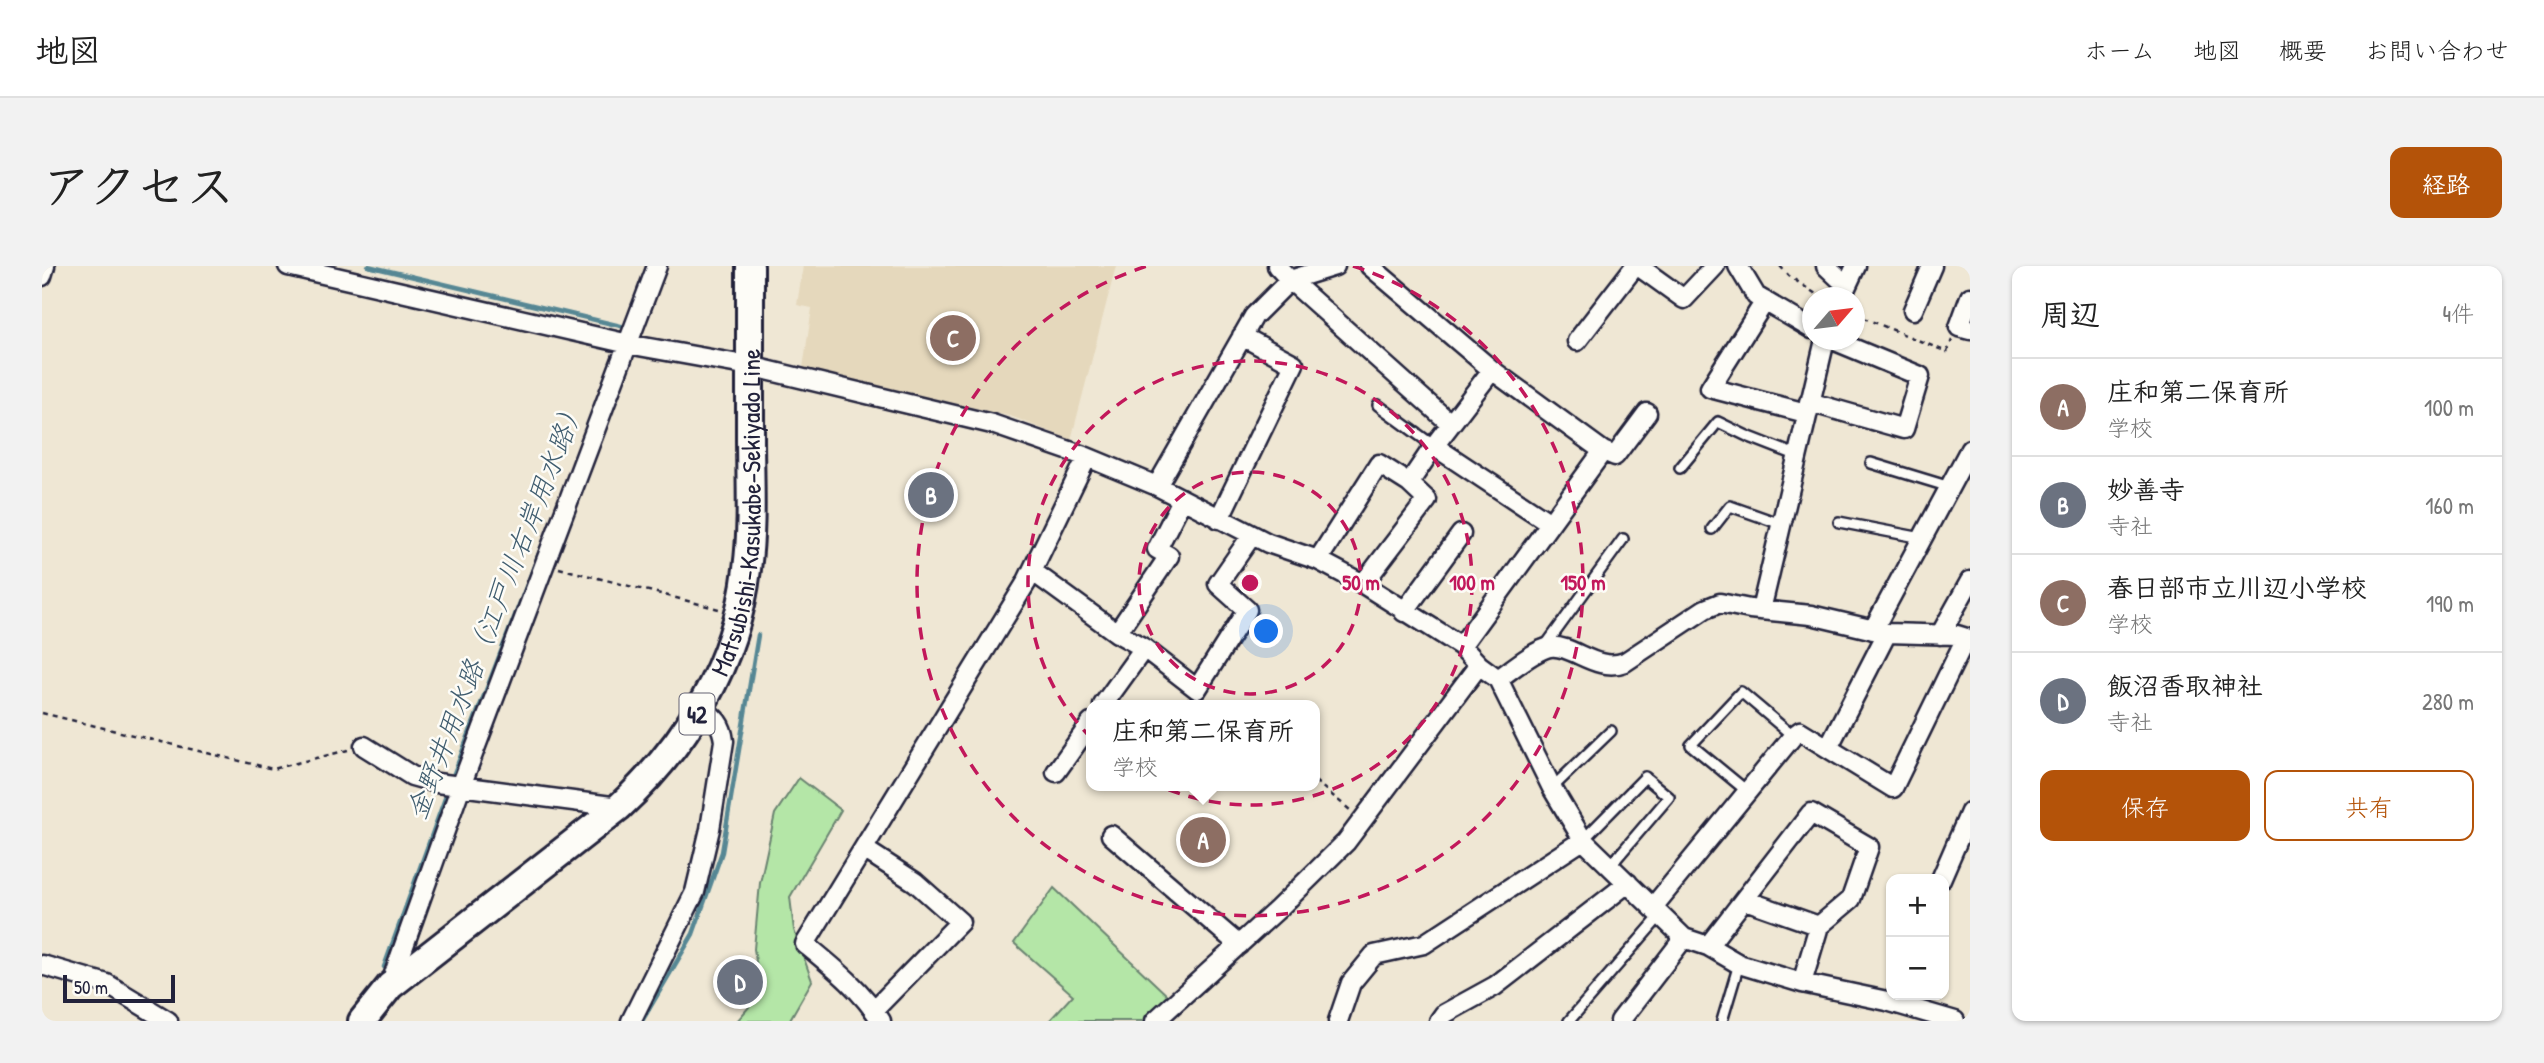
<!DOCTYPE html>
<html lang="ja">
<head>
<meta charset="utf-8">
<style>
  body { margin:0; font-family:"Patrick Hand","Klee One",sans-serif; background:#f2f2f2; color:#222 }
  .controls { position:absolute; right:21px; bottom:21px; display:grid; overflow:hidden; border-radius:14px; box-shadow:0 2px 5px #0004 }
  .controls button { width:63px; height:63px; display:grid; place-items:center; padding:0; border:0; border-bottom:2px solid #e0e0e0; background:#fff; color:#222; font:35px sans-serif }
  .compass { position:absolute; left:1760px; top:21px; width:63px; height:63px; border-radius:50%; background:#fff; box-shadow:0 2px 5px #0004; rotate:62deg }
  .scale { position:absolute; left:21px; bottom:18px; width:112px; box-sizing:border-box; padding-left:7px; border:4px solid #22223b; border-top:0; font-size:19px; line-height:24px; white-space:nowrap; color:#22223b; -webkit-text-stroke:5px #fdfcf7; paint-order:stroke }
  .you { position:absolute; left:1225px; top:366px; width:24px; height:24px; margin:-18px; border:5px solid #fff; border-radius:50%; background:#1a73e8; box-shadow:0 0 0 10px #1a73e833 }
  .badge { display:grid; place-items:center; width:46px; height:46px; border-radius:50%; background:#b45309; color:#fff; font-size:23px; font-weight:700 }
  .pin { position:absolute; translate:-50% -50%; border:4px solid #fff; box-shadow:0 2px 7px #0006 }
  .popup { position:absolute; left:1044px; top:434px; width:234px; height:91px; box-sizing:border-box; display:grid; place-content:center; border-radius:14px; background:#fff; filter:drop-shadow(0 2px 5px #0005); font-size:23px; white-space:nowrap; color:#767676 }
  .popup b { font-size:26px; color:#222 }
  .popup::after { content:''; position:absolute; left:50%; top:100%; margin-left:-14px; border:14px solid transparent; border-top-color:#fff }
  .list { margin:0; padding:0; list-style:none }
  h2 { display:flex; justify-content:space-between; align-items:center; height:91px; margin:0; padding:0 28px; font-size:30px }
  h2 small { font-size:23px; font-weight:400; color:#767676 }
  .list li { display:grid; grid-template-columns:46px 1fr auto; gap:21px; align-items:center; box-sizing:border-box; height:98px; padding:0 28px; border-top:2px solid #e0e0e0 }
  .list b { display:block; font-size:26px; white-space:nowrap }
  .list p { margin:0; font-size:23px; white-space:nowrap; color:#767676 }
  .list em { font-size:23px; font-style:normal; color:#767676 }
  .actions { display:flex; gap:14px; padding:21px 28px }
  .actions a { flex:1; padding:16px 0; border:2px solid #b45309; border-radius:14px; text-align:center; font-size:24px; color:#b45309 }
  .actions .main { background:#b45309; color:#fff }
  .map { position:relative; flex:none; width:1928px; height:755px; overflow:hidden; border-radius:14px }
  header { display:flex; align-items:center; gap:42px; box-sizing:border-box; height:98px; padding:0 35px; background:#fff; border-bottom:2px solid #e0e0e0 }
  header strong { font-size:33px }
  nav { display:flex; gap:38px; margin-inline-start:auto; font-size:24px }
  .intro { display:flex; align-items:center; justify-content:space-between; box-sizing:border-box; height:168px; padding:0 42px }
  h1 { margin:0; font-size:49px }
  .button { padding:18px 32px; border-radius:14px; background:#b45309; color:#fff; font-size:24px; font-weight:700 }
  main { display:flex; gap:42px; padding:0 42px }
  aside { flex:1; background:#fff; border-radius:14px; box-shadow:0 2px 5px #0004 }
  .map>svg:first-child { display:block }
</style>
</head>
<body>
<header>
<strong>地図</strong>
<nav><a>ホーム</a><a>地図</a><a>概要</a><a>お問い合わせ</a></nav>
</header>
<div class="intro"><h1>アクセス</h1><a class="button">経路</a></div>
<main>
<div class="map">
<svg width="1928" height="755" viewBox="0 0 1928 755">
  <rect width="100%" height="100%" fill="#efe7d4"/>
  <filter id="ink" filterUnits="userSpaceOnUse"><feTurbulence type="fractalNoise" baseFrequency=".0143" numOctaves="2"/><feDisplacementMap in="SourceGraphic" scale="14" xChannelSelector="R" yChannelSelector="G"/><feConvolveMatrix kernelMatrix="1 2 1 2 8 2 1 2 1" color-interpolation-filters="sRGB"/></filter>
  <g filter="url(#ink)">
    <path fill="#e5d8bc" d="M761,0H1074L1029,174L971,151L761,102L770,42L755,39Z"/>
    <path fill="#b4e6a7" stroke="#6b8471" stroke-width="2" d="M757,512L799,544L748,631L752,664L770,715L747,755H695L719,727L712,683L718,617L733,548Z
      M1012,622L1128,732L1102,755H1007L1031,729L972,677Z"/>
    <g fill="none" stroke-linecap="round" stroke-linejoin="round">
      <path stroke="#568794" stroke-width="4.5" d="M326,0L583,61
        M409,515L499,282
        M342,701L406,524
        M600,755L651,668L680,586L716,369"/>
      <defs>
        <path id="service" d="M1336,139L1392,180
          M1829,197L1908,221
          M1638,202L1676,156L1705,170L1754,189
          M1797,256L1880,272
          M1670,263L1688,240L1739,258
          M1504,379L1581,273
          M1510,522L1569,465
          M1706,526L1649,479L1699,426L1751,470
          M1541,574L1603,511L1627,531L1568,600
          M1527,755L1619,649
          M1680,755L1697,698"/>
        <path id="minor" d="M246,0L591,79L708,100L950,158L1045,191L1115,220L1226,277L1276,294L1321,318L1419,380L1437,399L1456,413L1510,522L1541,574L1642,672L1666,680L1697,698L1760,717L1845,735L1913,755
          M1235,0L1248,14L1409,158
          M1328,0L1450,104L1561,185L1573,190L1605,147
          M1596,0L1642,33L1673,0
          M1696,0L1714,30L1770,63
          M1784,0L1804,19
          M0,10L3,0
          M1928,31L1917,61L1928,64
          M1799,32L1814,0
          M1723,35L1668,122L1764,147
          M1871,44L1890,0
          M1535,75L1593,0
          M1767,136L1862,163L1878,110L1791,74
          M1392,180L1508,257
          M1115,220L1212,50L1248,14L1293,0
          M1177,253L1252,98L1200,70
          M1276,294L1337,198L1367,217
          M990,305L1075,367L1102,382L1061,439
          M1321,318L1385,234L1367,217L1392,180L1450,104
          M1719,344L1783,74
          M1362,346L1419,268
          M1831,364L1928,183
          M1075,367L1127,290L1115,283L1140,234
          M1898,369L1928,315
          M1419,380L1561,185
          M1102,382L1155,423L1205,344L1176,318L1210,269
          M1456,413C1469,404 1493,384 1508,381C1531,378 1554,407 1583,396L1663,343L1678,337L1708,343L1769,349L1845,367L1915,369L1928,373
          M322,480L370,510L395,517L577,541
          M1786,482L1845,367
          M1014,506L1049,457
          M1069,569L1197,679
          M822,583L873,616L918,656L832,744
          M1899,613L1928,546
          M1703,634L1777,660
          M1611,641L1751,470L1758,465L1851,522L1924,372
          M1666,680L1769,547L1827,581L1809,633L1777,660L1760,717
          M0,699L65,718L126,755
          M348,719L419,520L615,0
          M589,755L653,626L668,563L682,475C680,458 673,451 659,442
          M839,755C820,724 791,701 763,678L984,317L1045,191
          M1113,755L1236,643L1304,576L1437,399
          M1296,755L1309,717L1332,689L1382,678L1541,574
          M1397,755L1402,748L1453,720L1586,617
          M1578,755L1642,672"/>
        <g id="primary">
          <path id="s1" d="M320,755L348,720L577,541C645,478 694,397 705,303C711,259 708,214 708,170C708,113 708,57 708,0"/>
        </g>
      </defs>
      <use href="#service" stroke="#22223b" stroke-width="14"/>
      <use href="#minor" stroke="#22223b" stroke-width="23"/>
      <use href="#primary" stroke="#22223b" stroke-width="32"/>
      <path stroke="#22223b" stroke-width="2.5" stroke-dasharray="5 5" stroke-linecap="butt" d="M1738,0L1747,10L1780,32
        M1812,48L1905,86L1910,74
        M517,302L677,343
        M0,447L231,503L306,484
        M1273,515L1308,544"/>
      <use href="#service" stroke="#fdfcf7" stroke-width="9"/>
      <use href="#minor" stroke="#fdfcf7" stroke-width="18"/>
      <use href="#primary" stroke="#fdfcf7" stroke-width="26"/>
    </g>
  </g>
  <g fill="none" stroke="#c2185b" stroke-width="3.5" stroke-dasharray="12 9">
    <circle cx="1208" cy="317" r="111"/>
    <circle cx="1208" cy="317" r="222"/>
    <path d="M1311 0A333 333 0 1 1 1105 0"/>
  </g>
  <g text-anchor="middle" dominant-baseline="central" stroke-width="5" stroke-linejoin="round" paint-order="stroke">
    <rect fill="#fdfcf7" stroke="#646373" stroke-width="2" x="637.5" y="427.5" width="35" height="41" rx="5"/>
    <g font-size="24" font-weight="bold" fill="#22223b">
      <text x="655" y="448">42</text>
    </g>
    <g font-size="26" fill="#22223b" stroke="#fdfcf7">
      <text stroke="none"><textPath href="#s1" startOffset="667">Matsubishi-Kasukabe-Sekiyado Line</textPath></text>
    </g>
    <g font-size="28" font-style="italic" fill="#405d6f" stroke="#fdfcf7">
      <text transform="translate(453 343) rotate(-69)">金野井用水路（江戸川右岸用水路）</text>
    </g>
  </g>
  <circle cx="1208" cy="317" r="10" fill="#c2185b" stroke="#fdfcf7" stroke-width="3.5"/>
  <g font-size="21" text-anchor="middle" font-weight="bold" fill="#c2185b" stroke="#fdfcf7" stroke-width="5" stroke-linejoin="round" paint-order="stroke">
    <text x="1319" y="324">50 m</text>
    <text x="1430" y="324">100 m</text>
    <text x="1541" y="324">150 m</text>
  </g>
</svg>
<div class="controls">
<button>+</button>
<button>−</button>
</div>
<svg class="compass" viewBox="-18 -18 36 36"><path d="M0-13l5 13h-10z" fill="#e53935"/><path d="M0 13l5-13h-10z" fill="#767676"/></svg>
<div class="scale">50 m</div>
<div class="you"></div>
<div class="pin badge" style="left:1161px;top:574px;background:#8d6e63">A</div>
<div class="popup"><b>庄和第二保育所</b>学校</div>
<div class="pin badge" style="left:889px;top:229px;background:#6b7280">B</div>
<div class="pin badge" style="left:911px;top:72px;background:#8d6e63">C</div>
<div class="pin badge" style="left:698px;top:716px;background:#6b7280">D</div>
</div>
<aside>
<h2>周辺<small>4件</small></h2>
<ul class="list">
<li><span class="badge" style="background:#8d6e63">A</span><div><b>庄和第二保育所</b><p>学校</p></div><em>100 m</em></li>
<li><span class="badge" style="background:#6b7280">B</span><div><b>妙善寺</b><p>寺社</p></div><em>160 m</em></li>
<li><span class="badge" style="background:#8d6e63">C</span><div><b>春日部市立川辺小学校</b><p>学校</p></div><em>190 m</em></li>
<li><span class="badge" style="background:#6b7280">D</span><div><b>飯沼香取神社</b><p>寺社</p></div><em>280 m</em></li>
</ul>
<div class="actions"><a class="main">保存</a><a>共有</a></div>
</aside>
</main>
</body>
</html>
